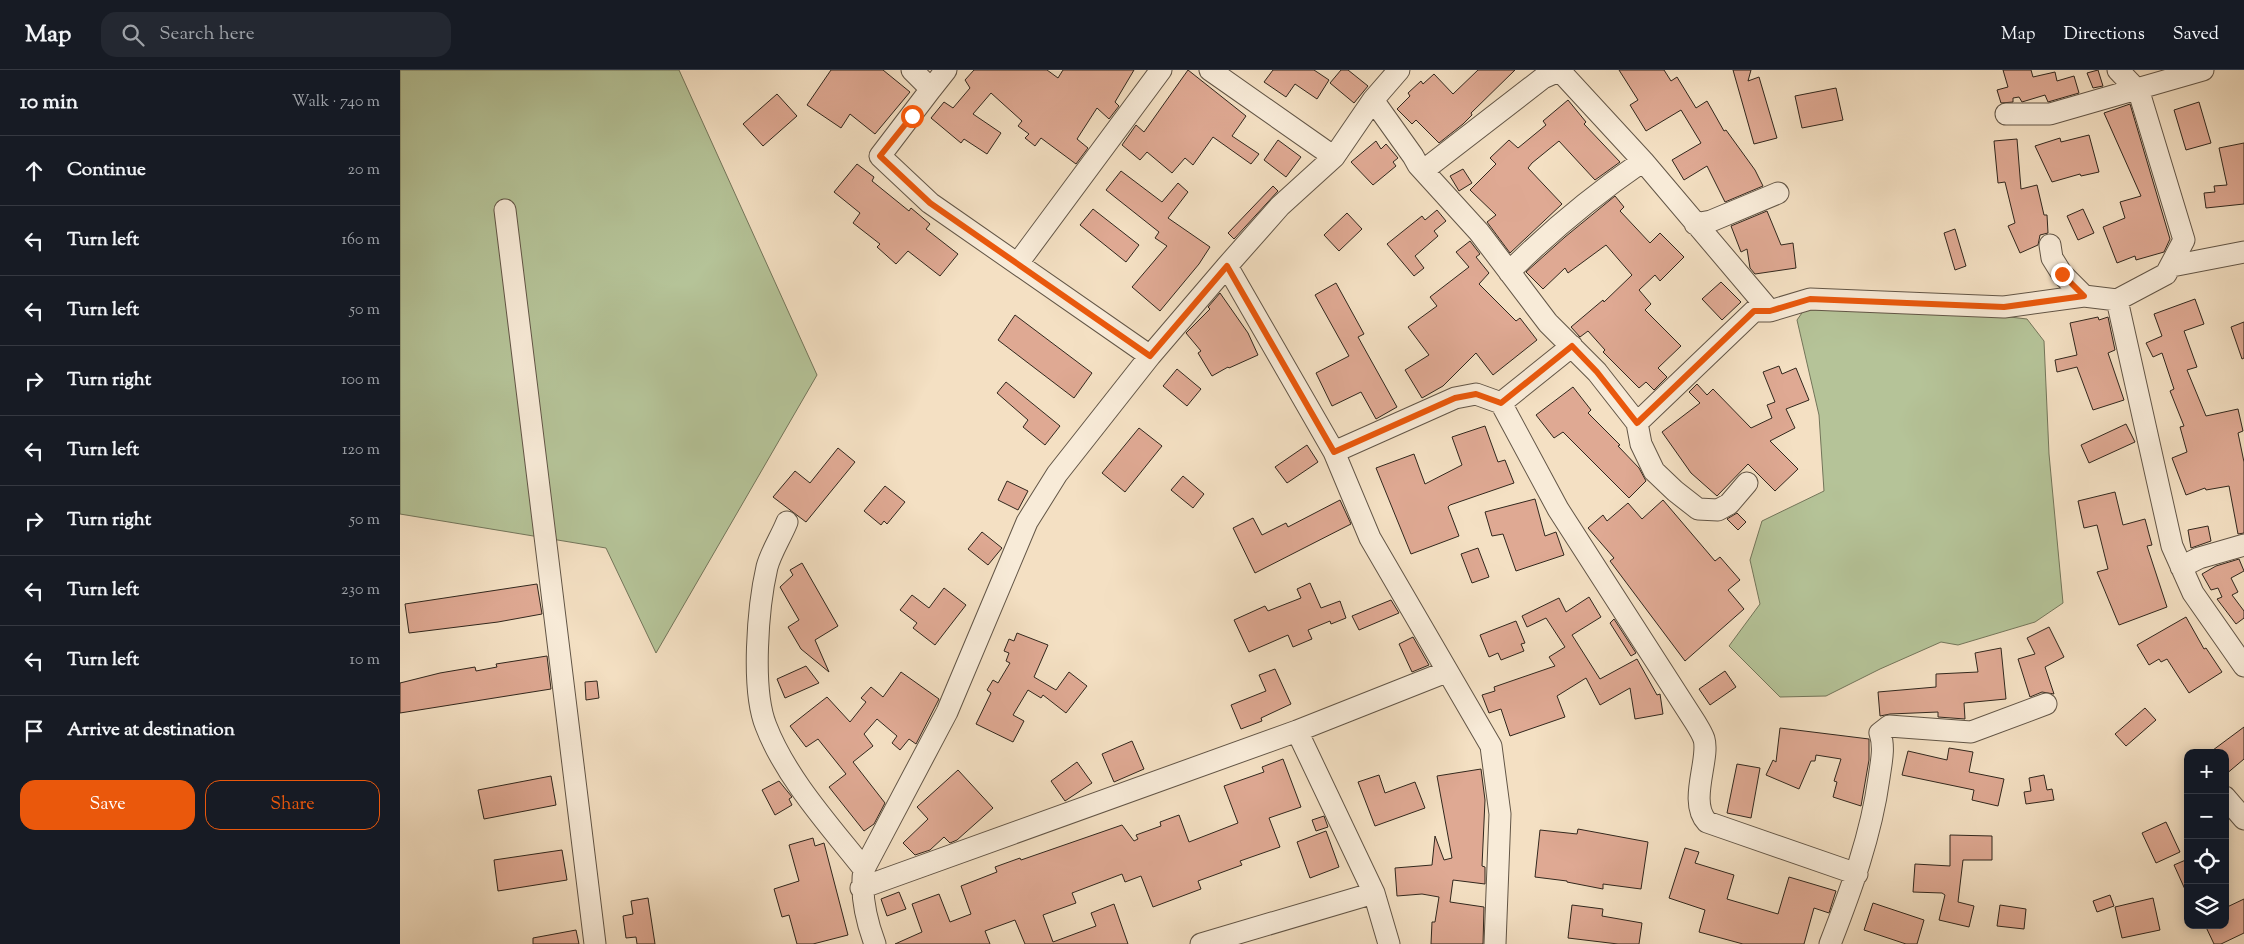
<!DOCTYPE html>
<html lang="en">
<head>
<meta charset="utf-8">
<style>
  body { margin:0; font-family:"Sorts Mill Goudy",serif; background:#242831; color:#f1f3f6 }
  .controls { position:absolute; right:15px; bottom:15px; display:grid; overflow:hidden; border-radius:10px; box-shadow:0 2px 12px #0003 }
  .controls button { width:45px; height:45px; display:grid; place-items:center; padding:0; border:0; border-bottom:1px solid #363941; background:#171b24; color:#f1f3f6; font:25px sans-serif }
  .stop { position:absolute; width:15px; height:15px; margin:-11px; border:4px solid #ea580c; border-radius:50%; background:#fff }
  .stop.end { background:#ea580c; border-color:#fff; box-shadow:0 1px 5px #0008 }
  .list { margin:0; padding:0; list-style:none }
  h2 { display:flex; justify-content:space-between; align-items:center; height:65px; margin:0; padding:0 20px; font-size:21px }
  h2 small { font-size:16px; font-weight:400; color:#9ea1a6 }
  .list li { display:grid; grid-template-columns:32px 1fr auto; gap:15px; align-items:center; box-sizing:border-box; height:70px; padding:0 20px; border-top:1px solid #363941 }
  .list b { display:block; font-size:19px; white-space:nowrap }
  .list em { font-size:16px; font-style:normal; color:#9ea1a6 }
  .actions { display:flex; gap:10px; padding:15px 20px }
  .actions a { flex:1; padding:11px 0; border:1px solid #ea580c; border-radius:15px; text-align:center; font-size:18px; color:#ea580c }
  .actions .main { background:#ea580c; color:#fff }
  .icon { flex:none; width:28px; height:28px; fill:none; stroke:currentColor; stroke-width:2; stroke-linecap:round; stroke-linejoin:round }
  .map { position:relative; flex:none; width:1844px; height:874px; overflow:hidden }
  header { display:flex; align-items:center; gap:30px; box-sizing:border-box; height:70px; padding:0 25px; background:#171b24; border-bottom:1px solid #363941 }
  header strong { font-size:24px }
  nav { display:flex; gap:28px; margin-inline-start:auto; font-size:18px }
  .search { width:350px; height:45px; background:#242831; display:flex; align-items:center; gap:12px; box-sizing:border-box; padding:0 18px; border-radius:15px; color:#9ea1a6; font-size:19px }
  main { display:flex }
  aside { flex:1; background:#171b24 }
  .map>svg:first-child { display:block }
</style>
</head>
<body>
<header>
<strong>Map</strong>
<div class="search"><svg class="icon" aria-label="search" viewBox="0 0 24 24"><circle cx="10" cy="10" r="6"/><path d="M15 15l6 6"/></svg>Search here</div>
<nav><a>Map</a><a>Directions</a><a>Saved</a></nav>
</header>
<main>
<aside>
<h2>10 min<small>Walk · 740 m</small></h2>
<ul class="list">
<li><svg class="icon" aria-label="ahead" viewBox="0 0 24 24"><path d="M12 20V5M6 11l6-6 6 6"/></svg><div><b>Continue</b></div><em>20 m</em></li>
<li><svg class="icon" aria-label="left" viewBox="0 0 24 24"><path d="M17 20v-9H6M10 6l-5 5 5 5"/></svg><div><b>Turn left</b></div><em>160 m</em></li>
<li><svg class="icon" aria-label="left" viewBox="0 0 24 24"><path d="M17 20v-9H6M10 6l-5 5 5 5"/></svg><div><b>Turn left</b></div><em>50 m</em></li>
<li><svg class="icon" aria-label="right" viewBox="0 0 24 24"><path d="M7 20v-9h11M14 6l5 5-5 5"/></svg><div><b>Turn right</b></div><em>100 m</em></li>
<li><svg class="icon" aria-label="left" viewBox="0 0 24 24"><path d="M17 20v-9H6M10 6l-5 5 5 5"/></svg><div><b>Turn left</b></div><em>120 m</em></li>
<li><svg class="icon" aria-label="right" viewBox="0 0 24 24"><path d="M7 20v-9h11M14 6l5 5-5 5"/></svg><div><b>Turn right</b></div><em>50 m</em></li>
<li><svg class="icon" aria-label="left" viewBox="0 0 24 24"><path d="M17 20v-9H6M10 6l-5 5 5 5"/></svg><div><b>Turn left</b></div><em>230 m</em></li>
<li><svg class="icon" aria-label="left" viewBox="0 0 24 24"><path d="M17 20v-9H6M10 6l-5 5 5 5"/></svg><div><b>Turn left</b></div><em>10 m</em></li>
<li><svg class="icon" aria-label="arrive" viewBox="0 0 24 24"><path d="M6 21V4h12l-3 4 3 4H6"/></svg><div><b>Arrive at destination</b></div></li>
</ul>
<div class="actions"><a class="main">Save</a><a>Share</a></div>
</aside>
<div class="map">
<svg width="1844" height="874" viewBox="0 0 1844 874">
  <rect width="100%" height="100%" fill="#f4e0c3"/>
  <filter id="stains"><feTurbulence type="fractalNoise" baseFrequency=".004" numOctaves="4"/><feColorMatrix values="0 0 0 0 .2 0 0 0 0 .09 0 0 0 0 .02 0 0 0 .5 -.17"/></filter>
  <radialGradient id="worn" r=".72"><stop offset=".6" stop-color="#630" stop-opacity="0"/><stop offset="1" stop-color="#630" stop-opacity=".3"/></radialGradient>
  <path fill="#b5c398" stroke="#73755a" d="M0,0H279L417,305L256,583L206,478L0,444Z
    M1533,238L1627,249L1644,271L1649,384L1663,533L1635,552L1558,575L1541,572L1480,599L1426,626L1380,627L1329,576L1360,534L1350,490L1362,451L1424,421L1419,345L1397,250L1404,240Z"/>
  <path fill="#dfa993" stroke="#31271d" d="M431,0H483L510,22L475,64L450,44L441,58L407,35Z
    M574,0H647L658,8L663,0H734L715,32L719,36L709,49L697,38L677,69L688,78L676,94L641,68L635,76L625,68L629,64L618,56L622,51L591,23L573,44L601,63L587,84L564,69L561,73L531,48L544,32L553,38L570,18L565,10Z
    M788,0L846,46L832,66L859,84L851,94L813,67L793,95L785,88L772,103L747,82L740,90L722,75L736,55L744,62Z
    M873,0H914L929,10L917,29L895,14L886,27L864,12Z
    M941,0H948L968,16L954,33L930,13Z
    M1078,0H1115L1071,43L1072,45L1063,54L1039,73L1016,50L1012,54L997,39L1010,26L1008,23L1021,11L1023,14L1034,4L1053,24Z
    M1219,0H1264L1271,11L1277,7L1296,38L1307,31L1324,61L1326,60L1355,100L1363,116L1325,132L1307,96L1284,110L1272,90L1301,73L1281,40L1246,61L1230,35L1238,30Z
    M1333,0H1351L1348,11L1359,7L1377,68L1354,74Z
    M1603,0H1631L1633,7L1655,2L1657,11L1674,6L1679,23L1648,32L1645,25L1622,32L1619,27L1613,28V32L1601,33L1597,20L1608,17Z
    M1698,0L1703,16L1693,18L1687,3Z
    M1436,18L1443,50L1402,58L1395,26Z
    M377,24L397,46L363,76L343,54Z
    M1168,30L1186,52L1184,54L1220,92L1195,110L1159,71L1132,93L1128,98L1162,134L1110,183L1087,152L1096,145L1070,120L1096,94L1090,88L1109,70L1118,78L1146,55L1143,51Z
    M1799,32L1811,73L1786,80L1774,40Z
    M1730,34L1770,169L1764,182L1736,190L1735,186L1717,193L1703,157L1725,148L1720,132L1741,126L1704,43Z
    M1689,65L1699,102L1681,106L1680,104L1652,112L1635,76L1660,68L1661,72Z
    M1617,69L1621,119L1637,115L1644,145H1647L1648,163L1640,165L1638,175L1620,183L1608,156L1615,153L1605,112L1598,113L1594,71Z
    M878,70L901,87L886,107L864,90Z
    M976,71L981,79L986,74L998,88L993,92L996,96L973,115L951,92Z
    M1844,73V134L1806,138L1804,123L1815,122L1814,116L1827,115L1819,78Z
    M457,94L474,107L472,111L509,141L511,138L530,154L526,159L558,184L540,206L508,181L496,194L477,177L480,174L453,153L460,143L434,122Z
    M1063,99L1072,113L1059,121L1050,106Z
    M721,101L762,132L778,113L788,122L768,148L810,177L799,194L760,241L732,217L767,176L755,168L759,162L706,120Z
    M873,116L878,121L834,169L828,163Z
    M1215,126L1224,137L1220,141L1250,173L1260,163L1284,187L1260,211L1255,205L1239,220L1251,234L1245,240L1281,276L1258,298L1267,307L1254,320L1246,312L1239,318L1203,282L1205,280L1188,261L1180,267L1171,257L1203,230L1204,232L1232,205L1206,175L1168,203L1165,198L1143,219L1126,202L1165,167Z
    M693,139L739,175L726,192L680,155Z
    M1683,139L1694,163L1678,170L1667,146Z
    M1037,140L1046,151L1034,161L1038,166L1015,186L1024,198L1014,206L987,174L1022,146L1025,150Z
    M1367,141L1381,175L1393,173L1396,198L1355,204L1350,198L1347,179L1341,182L1331,156Z
    M947,143L962,159L939,181L924,165Z
    M1555,159L1566,196L1555,200L1544,163Z
    M1070,171L1080,184L1076,187L1089,203L1079,214L1116,251L1120,248L1137,270L1093,305L1076,283L1043,316L1022,328L1005,300L1029,285L1008,257L1037,236L1030,227L1069,197L1056,182Z
    M1321,212L1341,232L1322,250L1302,229Z
    M936,213L964,264L958,267L997,337L976,349L961,322L932,336L916,303L949,286L915,225Z
    M820,223L848,263L858,285L829,298L828,297L812,306L798,283L801,281L786,263L810,239L808,237Z
    M1795,229L1804,254L1784,261L1797,297L1787,300L1806,346L1838,339L1843,361L1838,363L1844,392V463L1838,464L1829,416L1806,420L1805,418L1786,425L1772,388L1787,382L1780,357L1784,356L1770,321L1774,319L1762,283L1753,287L1746,273L1762,266L1754,244Z
    M615,245L692,303L674,328L598,270Z
    M1698,247L1699,250L1708,247L1715,280L1708,283L1724,330L1693,340L1677,297L1657,302L1655,290L1677,285L1670,253Z
    M1844,252V288L1842,289L1831,257Z
    M1379,296L1382,304L1396,298L1409,330L1386,339L1395,358L1370,371L1398,399L1375,421L1348,394L1317,426L1291,403L1262,362L1300,333L1289,322L1297,314L1307,325L1313,319L1351,358L1372,348L1367,335L1375,332L1363,302Z
    M777,299L801,319L787,336L763,316Z
    M606,312L660,356L645,375L623,357L628,350L597,323Z
    M1173,317L1191,340L1188,343L1220,375L1218,376L1239,398L1246,411L1229,428L1163,362L1154,368L1136,345Z
    M1726,354L1735,372L1689,393L1681,375Z
    M1085,356L1098,392L1105,390L1114,413L1050,435L1048,437L1059,466L1011,484L976,398L1014,384L1025,414L1062,395L1052,367Z
    M739,358L762,376L725,422L702,403Z
    M907,375L918,392L887,413L875,397Z
    M438,378L455,392L406,452L373,427L395,401L410,413Z
    M783,406L804,424L793,438L771,420Z
    M607,411L628,421L618,440L598,430Z
    M485,416L505,432L487,454L484,451L481,455L464,441Z
    M1715,422L1723,455L1745,449L1752,475L1747,476L1767,537L1719,555L1697,502L1708,499L1697,455L1684,458L1678,431Z
    M1135,429L1145,466L1156,462L1164,485L1116,501L1103,464L1092,466L1085,442Z
    M940,430L951,454L855,503L833,458L853,448L862,465L886,453L888,457Z
    M1263,430L1315,491L1320,487L1340,510L1328,520L1344,539L1285,591L1210,491L1214,488L1188,458L1203,445L1207,451L1228,433L1242,449Z
    M1337,443L1346,452L1338,460L1327,449Z
    M1808,456L1811,471L1791,478L1788,460Z
    M582,462L602,478L588,495L568,479Z
    M1078,478L1089,507L1072,513L1061,484Z
    M1839,489L1844,501L1831,508L1838,522L1832,525L1844,541V548L1836,554L1817,529L1822,527L1818,518L1811,520L1802,504L1816,496Z
    M402,493L438,556L415,570L429,602L401,579L388,557L399,550L380,517L393,505L390,500Z
    M910,513L921,538L940,531L946,548L931,554L930,551L908,560L912,569L893,577L888,565L849,582L834,550L865,536L868,541L901,528L897,519Z
    M137,514L142,544L98,552L9,563L5,534Z
    M544,518L566,535L535,575L513,558L517,553L500,540L512,525L529,538Z
    M1189,527L1201,547L1172,565L1200,609L1237,589L1257,625L1260,624L1263,644L1235,649L1230,618L1200,635L1186,608L1157,626L1165,647L1110,666L1101,639L1089,643L1082,625L1095,621L1094,617L1155,596L1149,587L1165,577L1146,548L1127,557L1122,546L1159,528L1166,542Z
    M991,530L999,543L959,560L952,546Z
    M1786,547L1804,579L1806,578L1822,602L1789,623L1767,589L1761,592L1759,589L1749,595L1737,575Z
    M1214,549L1236,583L1231,586L1210,553Z
    M1116,551L1125,573L1121,574L1124,581L1101,590L1098,583L1089,587L1080,565Z
    M1649,557L1664,587L1645,597L1654,624L1642,622L1630,627L1618,589L1635,584L1627,568Z
    M617,563L648,575L634,607L656,620L669,602L687,616L666,643L643,625L641,628L628,620L613,645L624,651L613,672L576,654L591,623L587,620L593,610L598,613L610,593L606,591L609,583L604,581L609,569L614,571Z
    M1013,567L1029,595L1012,602L999,574Z
    M1601,578L1606,629L1564,633L1565,649L1538,647V642L1490,644L1480,646L1478,622L1536,617V604L1578,602L1575,583Z
    M147,586L151,619L0,643V613L40,603L75,597L76,601L97,597L96,594Z
    M406,596L419,613L385,628L377,609Z
    M875,599L891,634L861,648L862,651L841,659L831,635L866,621L859,605Z
    M1325,601L1336,617L1310,635L1299,619Z
    M501,602L539,629L516,674L509,669L500,680L492,673L497,666L477,649L464,664L473,676L453,692L485,733L474,754L464,761L429,717L446,704L418,669L406,677L390,656L427,627L450,652L466,632L461,628L471,617L483,627Z
    M197,611L199,628L186,630L185,612Z
    M1745,638L1756,650L1726,676L1715,664Z
    M1844,657V689L1825,705V683H1809Z
    M1380,658L1469,669V690L1461,736L1433,727L1437,712L1434,711L1441,689L1416,685L1415,691H1411L1399,719L1366,705L1373,690L1376,692Z
    M732,671L744,699L714,712L702,684Z
    M1549,678L1573,682L1569,702L1604,709L1598,736L1572,730L1574,720L1502,705L1508,681L1547,690Z
    M883,689L901,737L869,748L880,777L840,791L842,795L798,811L801,819L753,837L741,806L725,812L722,804L672,823L676,833L643,845L653,872L696,856L691,843L714,834L728,874H625L615,850L585,861L590,874H495L522,862L512,834L539,824L550,852L571,844L561,816L597,802L595,797L620,788L621,790L722,755L734,771L738,769L736,765L761,756L760,752L779,745L789,772L838,753L824,716L864,702L862,697Z
    M677,692L692,713L665,731L651,711Z
    M1337,694L1360,698L1351,748L1327,743Z
    M1081,699L1085,730L1082,796L1085,797V814L1053,810L1050,832L1084,837L1083,874H1031L1032,852H1035L1039,827L1022,824L997,826L995,798L1032,795L1035,766L1044,790L1052,788L1037,706Z
    M558,700L593,738L557,770L550,773L544,767L530,780L515,785L503,773L528,749L517,737Z
    M979,705L985,723L1015,712L1025,738L975,756L958,712Z
    M1644,705L1647,720L1652,719L1654,730L1626,734L1624,722L1631,721L1629,708Z
    M151,706L156,735L84,749L78,720Z
    M379,711L392,727L389,729L392,735L375,745L362,720Z
    M924,746L928,757L916,761L912,750Z
    M1766,752L1780,782L1756,793L1742,763Z
    M1178,759L1248,772L1241,819L1203,814V819L1167,812V811L1135,807L1140,760L1177,764Z
    M926,761L939,797L910,808L897,772Z
    M1550,765L1592,766V790H1563L1558,832L1574,836L1569,857L1539,850L1545,825L1542,823L1513,822L1515,794L1550,796Z
    M413,768L415,776L424,773L448,865L413,874H397L389,845L382,847L374,819L399,811L389,775Z
    M1285,778L1299,782L1295,793L1334,805L1327,829L1378,844L1389,807L1436,821L1429,843L1414,838L1404,874H1343L1299,862L1305,840L1269,828Z
    M162,780L167,810L98,821L94,790Z
    M1788,789V826L1774,795Z
    M499,822L506,839L487,846L481,829Z
    M1710,825L1714,836L1697,842L1693,831Z
    M248,828L255,874H237L236,867L226,868L223,846L233,844L231,831Z
    M1753,828L1760,860L1722,868L1715,837Z
    M1844,829V863L1821,874H1814L1805,855H1825V838Z
    M1473,833L1524,850L1517,874H1506L1464,860Z
    M1172,835L1203,839L1202,846L1242,853L1239,874H1218L1168,868Z
    M1600,835L1626,839L1624,859L1597,856Z
    M176,860L179,874H133V868Z"/>
  <g fill="none" stroke-linecap="round" stroke-linejoin="round">
    <defs>
      <path id="minor" d="M512,0L531,19L480,86L530,133L750,286
        M810,0L934,87
        M1160,1L1243,91L1370,241
        M531,19L546,0
        M973,30L1013,86L1018,95L1079,162L1148,253L1197,302L1237,353L1241,374L1254,401L1275,421L1298,439L1318,440L1329,434L1347,413
        M1606,44H1650L1803,0
        M1024,100L1143,8L1161,0
        M105,140L195,874
        M1295,154L1311,151L1378,123
        M1650,175L1652,188L1662,204L1684,226L1717,230L1766,204L1784,170L1739,22L1718,0
        M618,193L761,0
        M827,196L934,382L970,468L1091,676L1100,744L1095,874
        M1772,196L1844,182
        M1109,202C1150,161 1195,124 1243,91
        M1717,230L1772,476L1793,523L1844,596
        M1101,333L1172,276
        M1237,353L1354,241H1370L1410,229L1604,237L1684,226
        M934,382L1055,328L1076,324L1101,333L1158,439L1295,652C1298,657 1302,663 1304,669C1310,689 1288,732 1307,752L1457,804
        M387,452C381,467 371,482 367,497C358,536 351,619 366,656C386,708 430,756 464,799
        M1781,497L1799,488L1844,475
        M897,661L974,823L989,874
        M1825,727L1844,749
        M461,818L897,661L1046,602
        M475,874C466,850 460,825 464,799L547,642L627,452L657,404L750,286L827,196L880,136L934,87L973,30L999,0
        M801,874L974,823
        M1430,874C1451,820 1471,766 1479,708C1481,693 1485,678 1480,663L1489,656L1571,662L1646,634"/>
    </defs>
    <use href="#minor" stroke="#625546" stroke-width="23"/>
    <use href="#minor" stroke="#f8ebd8" stroke-width="21"/>
  </g>
  <g fill="none" stroke-linecap="round" stroke-linejoin="round">
    <path stroke="#ea580c" stroke-width="6" d="M512,46L480,86L530,133L750,286L827,196L934,382L1055,328L1076,324L1101,333L1172,276L1197,302L1237,353L1354,241H1370L1410,229L1604,237L1684,226L1662,204"/>
  </g>
  <rect width="100%" height="100%" filter="url(#stains)"/>
  <rect width="100%" height="100%" fill="url(#worn)"/>
</svg>
<div class="controls">
<button>+</button>
<button>−</button>
<button><svg class="icon" aria-label="locate" viewBox="0 0 24 24"><circle cx="12" cy="12" r="6"/><path d="M12 2v4M12 18v4M2 12h4M18 12h4"/></svg></button>
<button><svg class="icon" aria-label="layers" viewBox="0 0 24 24"><path d="M12 4l9 5-9 5-9-5zM3 14l9 5 9-5"/></svg></button>
</div>
<div class="stop" style="left:512px;top:46px"></div>
<div class="stop end" style="left:1662px;top:204px"></div>
</div>
</main>
</body>
</html>
